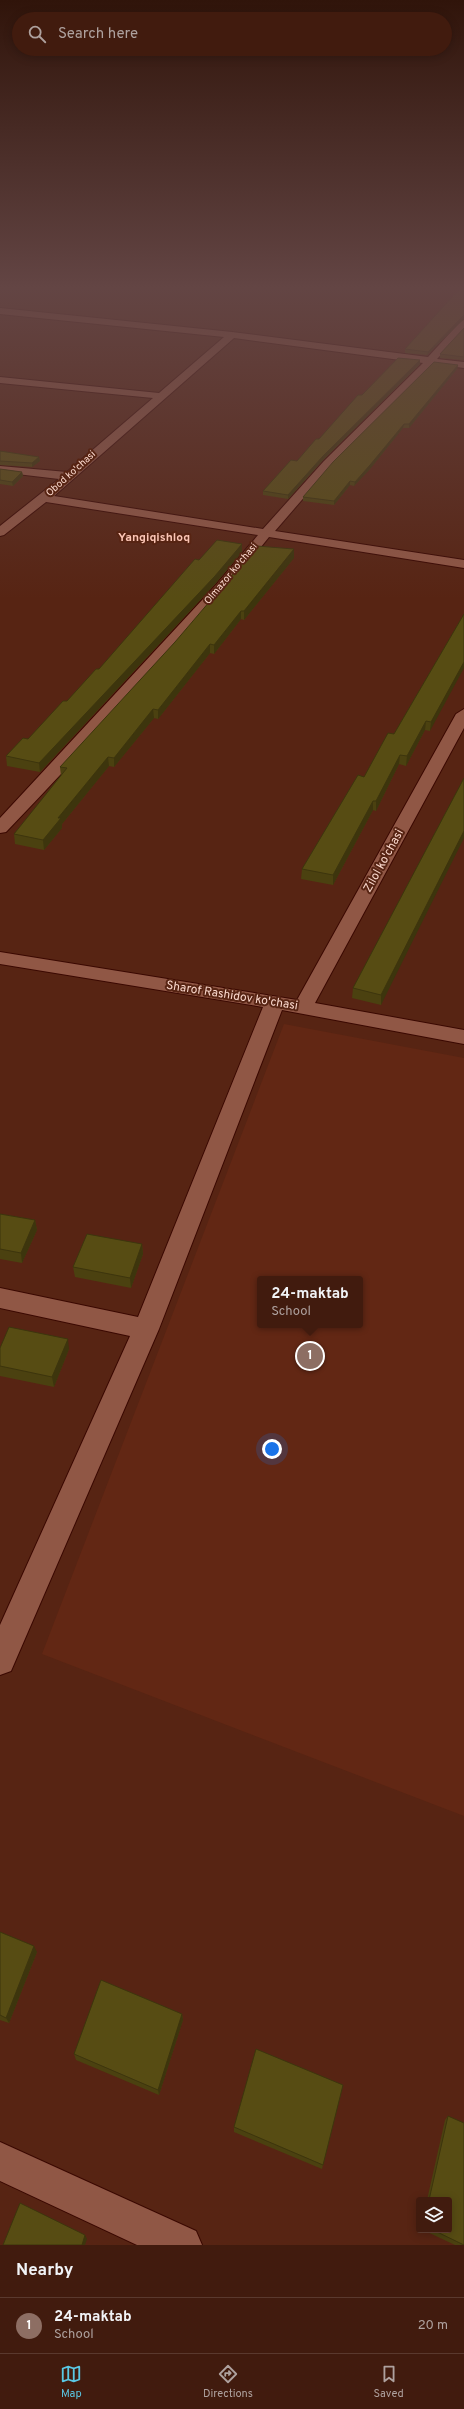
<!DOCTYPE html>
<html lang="en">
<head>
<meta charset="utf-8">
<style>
  body { margin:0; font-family:Overpass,sans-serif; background:#4c281c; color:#f1f3f6 }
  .controls { position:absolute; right:12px; bottom:12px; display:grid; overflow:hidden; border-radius:4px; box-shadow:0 2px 10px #0003 }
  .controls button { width:36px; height:36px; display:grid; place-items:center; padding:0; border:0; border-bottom:1px solid #5a392e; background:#411b0e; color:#f1f3f6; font:20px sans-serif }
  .you { position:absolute; left:272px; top:1449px; width:14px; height:14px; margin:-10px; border:3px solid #fff; border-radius:50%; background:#1a73e8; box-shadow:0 0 0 6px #1a73e833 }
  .badge { display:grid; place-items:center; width:26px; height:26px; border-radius:50%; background:#5ac8e5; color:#fff; font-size:13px; font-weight:700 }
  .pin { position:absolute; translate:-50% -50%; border:2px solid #fff; box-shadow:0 1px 4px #0006 }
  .popup { position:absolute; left:257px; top:1276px; width:106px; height:52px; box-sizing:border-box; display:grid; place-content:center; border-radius:4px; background:#411b0e; filter:drop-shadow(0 1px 3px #0005); font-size:13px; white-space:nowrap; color:#aea19e }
  .popup b { font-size:15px; color:#f1f3f6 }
  .popup::after { content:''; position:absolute; left:50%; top:100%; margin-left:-8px; border:8px solid transparent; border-top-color:#411b0e }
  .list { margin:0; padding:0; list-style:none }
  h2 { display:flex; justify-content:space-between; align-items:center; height:52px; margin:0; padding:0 16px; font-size:17px }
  h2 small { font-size:13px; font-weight:400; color:#aea19e }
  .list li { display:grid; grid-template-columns:26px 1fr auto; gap:12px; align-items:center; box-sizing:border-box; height:56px; padding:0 16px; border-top:1px solid #5a392e }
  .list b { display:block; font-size:15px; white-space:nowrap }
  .list p { margin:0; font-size:13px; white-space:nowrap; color:#aea19e }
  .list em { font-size:13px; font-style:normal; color:#aea19e }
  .icon { flex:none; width:22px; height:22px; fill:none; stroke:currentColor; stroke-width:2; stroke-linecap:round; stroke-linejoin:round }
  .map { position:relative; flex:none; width:464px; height:2245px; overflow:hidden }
  .search { position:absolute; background:#411b0e; box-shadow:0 2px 10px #0003; left:12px; right:12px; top:12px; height:44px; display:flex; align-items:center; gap:10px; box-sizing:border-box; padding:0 14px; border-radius:22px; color:#aea19e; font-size:15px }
  .sheet { height:108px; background:#411b0e }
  nav { display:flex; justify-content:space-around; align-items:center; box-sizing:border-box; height:56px; border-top:1px solid #5a392e; background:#411b0e; font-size:11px; color:#aea19e }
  nav a { display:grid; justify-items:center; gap:2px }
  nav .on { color:#5ac8e5 }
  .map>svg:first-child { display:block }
</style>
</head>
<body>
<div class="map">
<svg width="464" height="2245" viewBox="0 0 464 2245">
  <rect width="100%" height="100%" fill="#572413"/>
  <path fill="#622714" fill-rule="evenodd" d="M284,1024L464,1058V1816L42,1654ZM260,1279H360V1325H260Z"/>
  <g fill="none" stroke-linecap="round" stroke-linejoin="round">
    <defs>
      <path id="minor" d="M0,308L232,332L428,357L461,321L464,320V329L437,359L464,362V368L433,364L332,465L275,531L464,560V568L269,537C187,639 97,737 6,832L0,833V818L216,585L258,535L46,502L4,535L0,536V526L59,479L0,472V466L67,472L153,398L0,383V377L159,393L224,337L0,314ZM234,338L423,363L324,461L263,529L54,496Z
        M464,709V728L315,1003L464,1030V1044L282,1010L159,1329L11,1671L0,1675V1625L130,1336L0,1308V1288L138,1317L263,1007L0,964V952L297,1000L456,714Z
        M0,2142L196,2231L202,2245H137L0,2181Z"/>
    </defs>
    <use href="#minor" stroke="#3a0800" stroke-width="2"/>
    <use href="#minor" fill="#905745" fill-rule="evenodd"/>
  </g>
  <path fill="#4b4110" d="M464,285V319L427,355L405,353V349Z
    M464,328V359L463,360L440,358V354Z
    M420,364L323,460L288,499L263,495V491L297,461L319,439L362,395Z
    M458,365L457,369L409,428H403L370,469L354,486L350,485L334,505L303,501V497Z
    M0,451L39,457L40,461L32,467L0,465Z
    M0,469L22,472L23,476L13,486L0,484Z
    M242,552L215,584L40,772L7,766L6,756L28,739L99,669L199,560Z
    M294,558L244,620L241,619L214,654L210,653L158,719L154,718L114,767L109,766L62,824V828L44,850L15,844L14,834L61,776L60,767Z
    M464,614L430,731L425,730L406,766L399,764L376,811L373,810L333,885L301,879L302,869L394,734Z
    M464,778L381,1005L352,998L353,988Z
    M0,1214L35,1220L37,1230L22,1263L0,1259Z
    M142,1244L143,1254L131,1288L75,1277L73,1267Z
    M0,1348L69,1349L54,1387L0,1376Z
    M0,1932L37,1952L9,2023L0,2020Z
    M182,2014L183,2020L159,2095L76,2060L74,2054Z
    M343,2085L322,2169L234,2132V2127Z
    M448,2116L464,2245H455L423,2230H449V2200H427L445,2120Z"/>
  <path fill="#3d350d" d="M464,315V319L427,355L428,352Z
    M420,360V364L323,460L288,499V495L323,456Z
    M458,365L457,369L409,428V424Z
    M404,424L403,428L370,469L354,486L355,482Z
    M39,457L40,461L32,467V463Z
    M22,472L23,476L13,486L12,482Z
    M350,481V485L334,505V501Z
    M242,544V552L215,584L40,772L39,763Z
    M294,549V558L244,620V611Z
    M241,611V619L214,654V645Z
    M210,644V653L158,719V710Z
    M464,662V668L430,731L431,722Z
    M153,709L154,718L114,767V758Z
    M426,721L425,730L406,766L407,756Z
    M400,755L399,764L376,811V801Z
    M108,757L109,766L62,824V828L44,850L43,840L58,818Z
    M373,801V810L333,885V875Z
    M464,831V838L381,1005V995Z
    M35,1220L37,1230L22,1263L21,1253Z
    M142,1244L143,1254L131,1288L130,1278Z
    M68,1339L69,1349L54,1387L52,1377Z
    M34,1946L37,1952L9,2023L6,2018Z
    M182,2014L183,2020L159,2095L158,2090Z
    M85,2235L87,2239L85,2245H82Z"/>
  <path fill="#574c13" stroke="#3d350d" d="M463,285H464V315L428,352L405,349Z
    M464,328V357L440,354Z
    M398,358L420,360L323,456L288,495L263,491L291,460L297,461L316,439H319L358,395H362Z
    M434,362L458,365L409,424H404L370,465L355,482L350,481L334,501L303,497L333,462Z
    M0,451L39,457L32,463L0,461Z
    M0,469L22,472L12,482L0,480Z
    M217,540L242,544L215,576L39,763L6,756L23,738L28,739L63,701H67L96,669H99L195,559L199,560Z
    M257,546L294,549L244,611H241L214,645L210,644L158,710L153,709L114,758L108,757L58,818H61L43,840L14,834L67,768L60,767L175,642Z
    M464,614V662L431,722L426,721L407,756L400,755L376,801H373L333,875L302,869L358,775L364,777L388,733L394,734Z
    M464,778V831L381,995L353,988Z
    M0,1214L35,1220L21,1253L0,1249Z
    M87,1234L142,1244L130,1278L73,1267Z
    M9,1327L68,1339L52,1377L0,1366V1348Z
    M0,1932L34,1946L6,2018L0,2015Z
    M101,1980L182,2014L158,2090L74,2054Z
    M256,2049L343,2085L323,2165L234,2127Z
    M448,2116L464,2123V2245L433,2230H449V2200H429Z
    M20,2203L85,2235L82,2245H3Z"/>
  <linearGradient id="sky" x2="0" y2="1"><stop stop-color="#30140a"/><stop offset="0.48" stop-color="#634544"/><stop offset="1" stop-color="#634544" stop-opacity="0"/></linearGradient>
  <rect width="464" height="599" fill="url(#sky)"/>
  <g text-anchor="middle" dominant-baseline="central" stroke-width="4" stroke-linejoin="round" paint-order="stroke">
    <g font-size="10" fill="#fad8cd" stroke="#572413">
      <text transform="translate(71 474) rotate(-42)">Obod ko'chasi</text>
      <text transform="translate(231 574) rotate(-50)">Olmazor ko'chasi</text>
    </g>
    <g font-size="12" font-weight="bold" fill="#fcc6b6" stroke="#572413">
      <text x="154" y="538">Yangiqishloq</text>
    </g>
    <g font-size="12" fill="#fad8cd" stroke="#572413">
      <text transform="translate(384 861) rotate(-61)">Zilol ko'chasi</text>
      <text transform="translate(232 996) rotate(9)">Sharof Rashidov ko'chasi</text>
    </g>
  </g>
</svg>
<div class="controls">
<button><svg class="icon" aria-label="layers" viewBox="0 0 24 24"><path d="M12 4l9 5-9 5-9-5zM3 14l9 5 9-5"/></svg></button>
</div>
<div class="you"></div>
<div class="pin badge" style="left:310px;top:1356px;background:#8d6e63">1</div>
<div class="popup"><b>24-maktab</b>School</div>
<div class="search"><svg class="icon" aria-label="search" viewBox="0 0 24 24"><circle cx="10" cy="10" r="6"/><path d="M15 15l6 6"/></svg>Search here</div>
</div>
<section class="sheet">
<h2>Nearby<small></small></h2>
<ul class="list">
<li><span class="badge" style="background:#8d6e63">1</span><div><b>24-maktab</b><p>School</p></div><em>20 m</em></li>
</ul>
</section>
<nav>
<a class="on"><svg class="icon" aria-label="map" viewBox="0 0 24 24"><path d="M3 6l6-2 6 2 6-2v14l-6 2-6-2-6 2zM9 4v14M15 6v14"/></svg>Map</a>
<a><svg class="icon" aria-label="directions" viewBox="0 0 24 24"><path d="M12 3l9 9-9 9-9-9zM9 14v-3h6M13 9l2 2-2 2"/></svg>Directions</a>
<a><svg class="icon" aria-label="saved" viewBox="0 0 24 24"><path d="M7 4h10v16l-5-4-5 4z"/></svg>Saved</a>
</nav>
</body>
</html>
